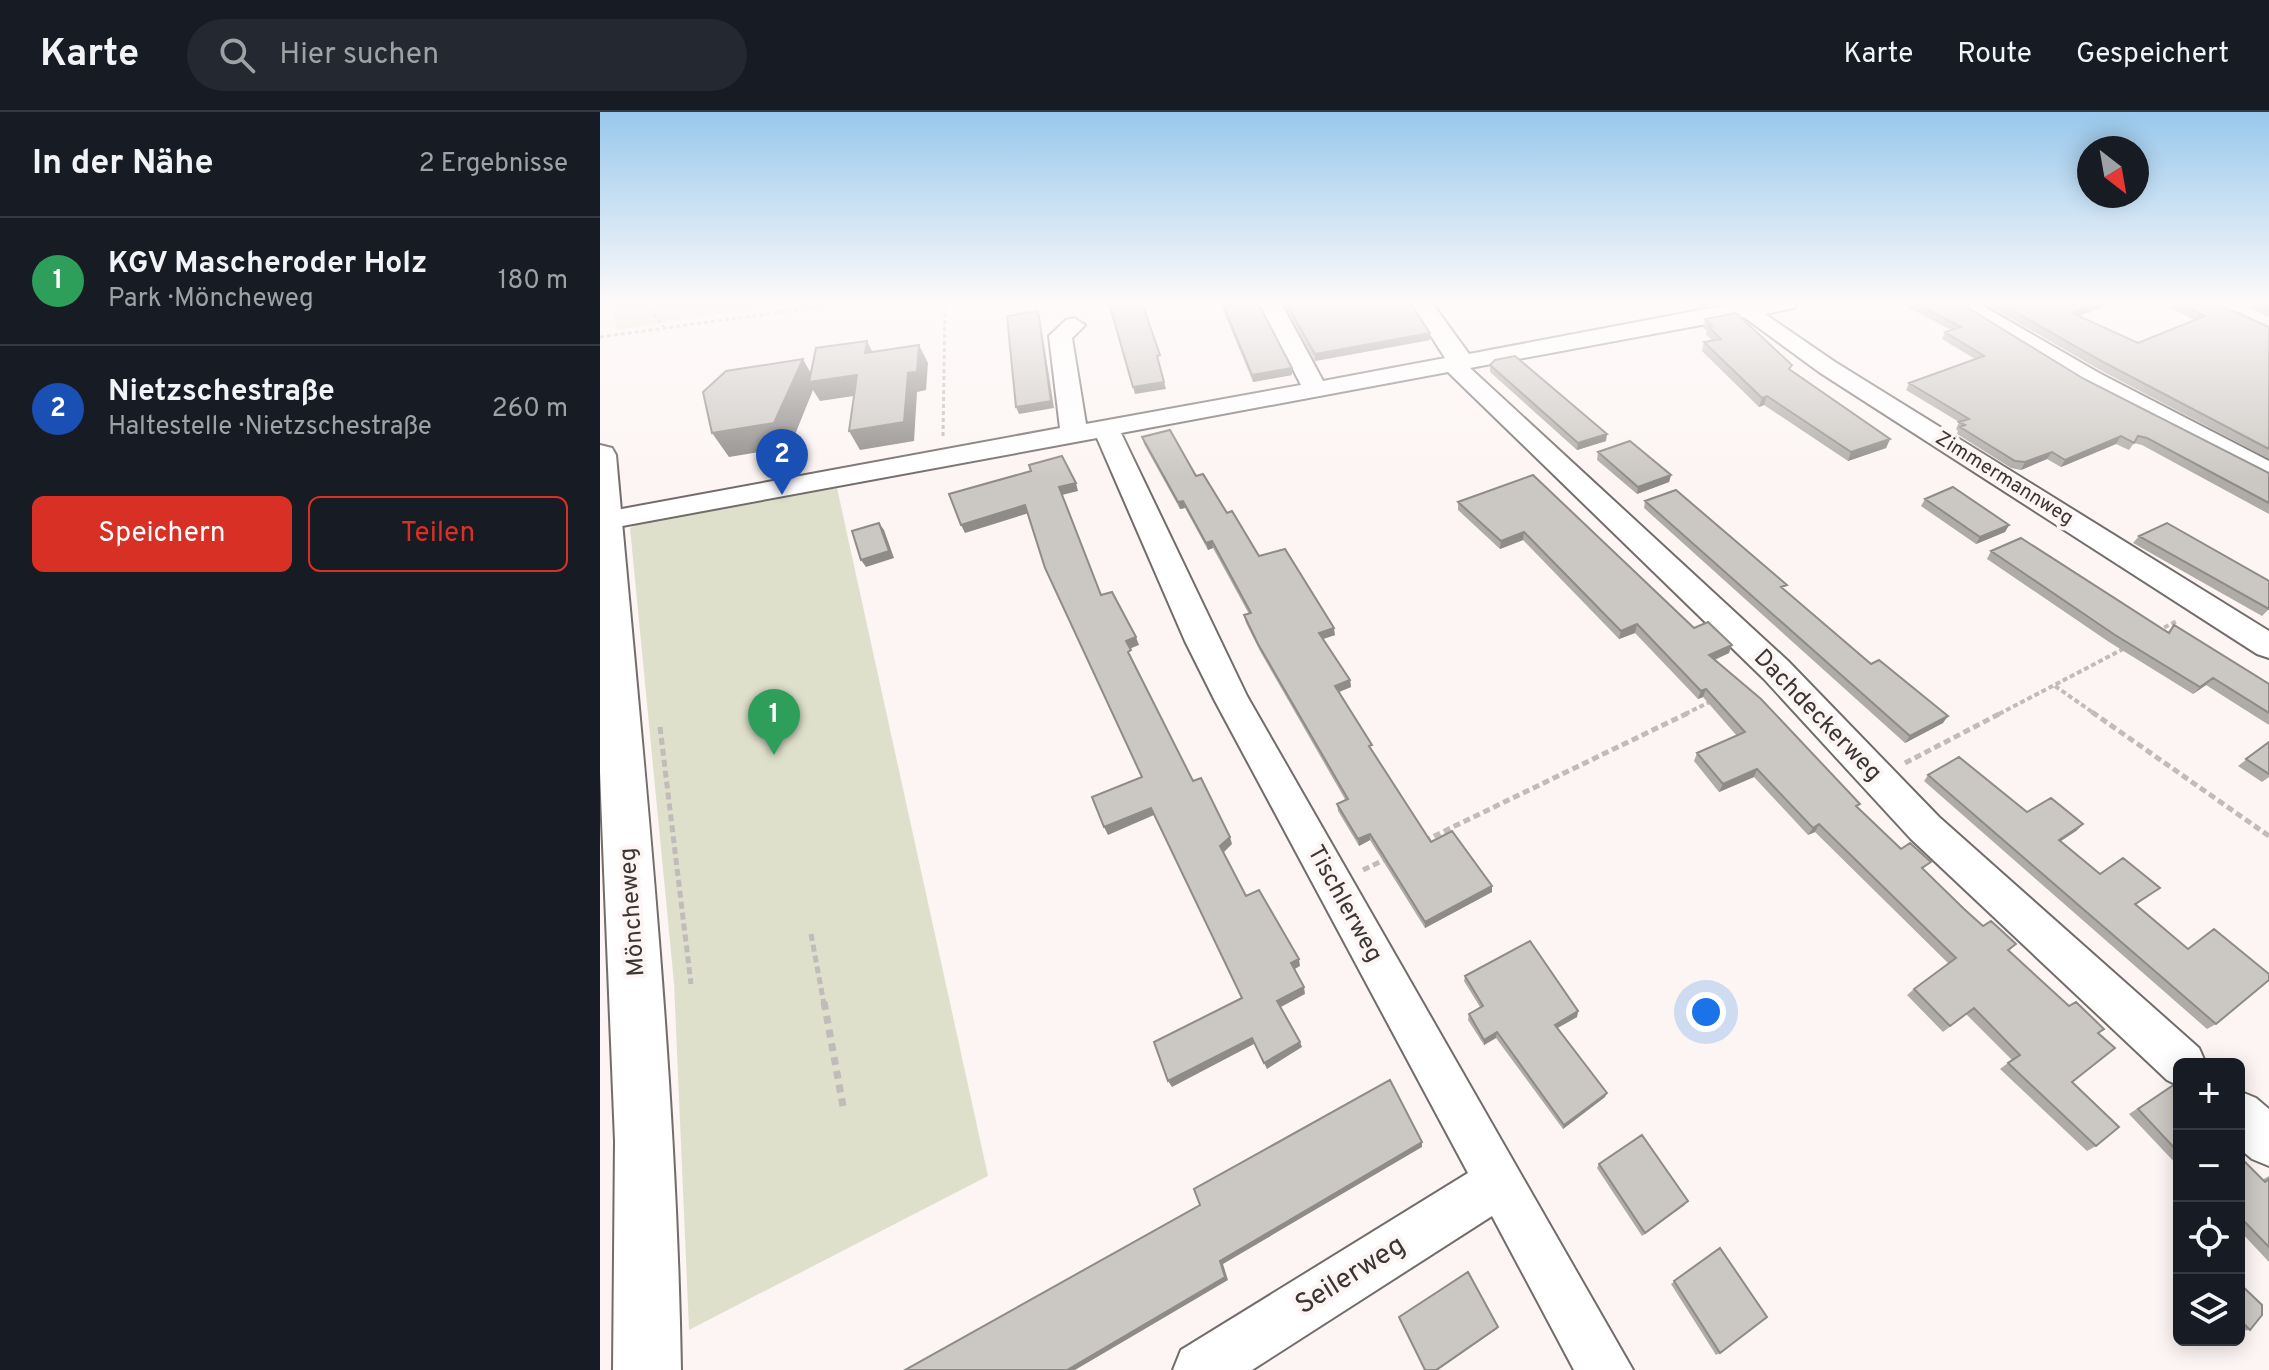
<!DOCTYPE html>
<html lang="de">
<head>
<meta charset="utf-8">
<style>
  body { margin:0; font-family:Overpass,sans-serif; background:#242831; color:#f1f3f6 }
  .controls { position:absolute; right:24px; bottom:24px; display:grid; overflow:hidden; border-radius:12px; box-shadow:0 4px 20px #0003 }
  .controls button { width:72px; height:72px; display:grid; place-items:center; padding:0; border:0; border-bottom:2px solid #363941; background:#171b24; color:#f1f3f6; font:40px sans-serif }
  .compass { position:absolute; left:1477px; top:24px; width:72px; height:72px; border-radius:50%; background:#171b24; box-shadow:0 4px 20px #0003; rotate:149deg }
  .you { position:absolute; left:1106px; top:900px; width:28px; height:28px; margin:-20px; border:6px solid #fff; border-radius:50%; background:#1a73e8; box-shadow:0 0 0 12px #1a73e833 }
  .badge { display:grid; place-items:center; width:52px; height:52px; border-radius:50%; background:#d93025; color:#fff; font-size:26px; font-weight:700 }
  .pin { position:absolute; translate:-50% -66px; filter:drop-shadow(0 2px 4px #0008) }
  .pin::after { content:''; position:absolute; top:42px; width:28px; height:24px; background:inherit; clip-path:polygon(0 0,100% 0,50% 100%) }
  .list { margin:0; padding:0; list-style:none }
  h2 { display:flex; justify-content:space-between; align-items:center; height:104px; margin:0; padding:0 32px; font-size:34px }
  h2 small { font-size:26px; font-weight:400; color:#9ea1a6 }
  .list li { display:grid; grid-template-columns:52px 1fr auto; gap:24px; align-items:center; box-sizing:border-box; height:128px; padding:0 32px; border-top:2px solid #363941 }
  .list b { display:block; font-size:30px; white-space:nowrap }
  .list p { margin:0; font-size:26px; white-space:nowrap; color:#9ea1a6 }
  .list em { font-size:26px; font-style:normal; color:#9ea1a6 }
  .actions { display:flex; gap:16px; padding:24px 32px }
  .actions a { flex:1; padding:18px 0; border:2px solid #d93025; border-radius:12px; text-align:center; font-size:28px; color:#d93025 }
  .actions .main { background:#d93025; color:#fff }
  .icon { flex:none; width:44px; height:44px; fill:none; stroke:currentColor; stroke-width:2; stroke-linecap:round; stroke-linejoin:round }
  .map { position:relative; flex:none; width:1669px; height:1258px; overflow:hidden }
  header { display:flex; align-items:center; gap:48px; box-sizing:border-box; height:112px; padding:0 40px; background:#171b24; border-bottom:2px solid #363941 }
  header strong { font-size:38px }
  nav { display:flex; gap:44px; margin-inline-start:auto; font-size:28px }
  .search { width:560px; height:72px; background:#242831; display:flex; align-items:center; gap:20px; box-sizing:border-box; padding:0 28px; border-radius:44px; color:#9ea1a6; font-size:30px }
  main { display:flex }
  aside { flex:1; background:#171b24 }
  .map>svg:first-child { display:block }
</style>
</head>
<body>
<header>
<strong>Karte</strong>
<div class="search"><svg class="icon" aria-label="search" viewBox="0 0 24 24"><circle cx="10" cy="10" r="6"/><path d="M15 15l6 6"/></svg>Hier suchen</div>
<nav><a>Karte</a><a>Route</a><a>Gespeichert</a></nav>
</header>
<main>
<aside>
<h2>In der Nähe<small>2 Ergebnisse</small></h2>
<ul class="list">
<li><span class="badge" style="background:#2e9e5b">1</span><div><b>KGV Mascheroder Holz</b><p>Park · Möncheweg</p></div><em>180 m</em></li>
<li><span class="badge" style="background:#1a4fb4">2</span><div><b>Nietzschestraße</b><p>Haltestelle · Nietzschestraße</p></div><em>260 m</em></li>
</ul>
<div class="actions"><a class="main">Speichern</a><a>Teilen</a></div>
</aside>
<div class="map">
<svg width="1669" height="1258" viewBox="0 0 1669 1258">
  <rect width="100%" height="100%" fill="#fcf5f3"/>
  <path fill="#dee0cb" d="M13,191H196L16,218Z
    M237,376L388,1064L89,1218L74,871L30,416L43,409Z"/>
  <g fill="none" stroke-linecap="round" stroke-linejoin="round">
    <defs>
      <path id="minor" d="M659,191H681L723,269L845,246L810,191H832L869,242L1137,191H1197L1194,196L1165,202L1235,250L1669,519V546L1657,542L1219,260L1144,205L870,256L1188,549L1339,705L1599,936L1606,952H1579V974L1567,968L1311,727L1164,567L848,260L521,321L647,584L1033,1258H974L892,1104L652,1258H573L581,1238L868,1061L615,589L585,529L497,326L6,417L0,415V401L460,316L449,224L466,208L474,206L485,213L472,226L486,312L701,273Z
        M1351,191H1378L1499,261L1669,349V368L1481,271Z
        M1639,979L1656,986L1669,997V1054L1652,1047L1639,1036Z"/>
      <path id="major" d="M0,333L12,336L16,343C43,648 76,952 81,1258H13L15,1029L0,660Z"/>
    </defs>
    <use href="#minor" stroke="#726d6a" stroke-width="4"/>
    <use href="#major" stroke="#726d6a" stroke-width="4"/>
    <path stroke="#c1bbb9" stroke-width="3" stroke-dasharray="4 3" stroke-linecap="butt" d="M53,191L49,196L66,218
      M0,225L247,191
      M343,324L345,191"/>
    <path stroke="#c1bbb9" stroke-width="4" stroke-dasharray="5 3" stroke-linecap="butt" d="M1557,519L1577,509
      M1455,574L1495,602
      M1085,602L1114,588
      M1399,602L1527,535"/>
    <path stroke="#c1bbb9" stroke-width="5" stroke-dasharray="7 4" stroke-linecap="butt" d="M1492,600L1669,724
      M60,615L91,872
      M1305,651L1403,600
      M824,729L1090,600
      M763,758L786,747
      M211,822L224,892"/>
    <path stroke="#c1bbb9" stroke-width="7" stroke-dasharray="8 6" stroke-linecap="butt" d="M224,890L243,994"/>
    <use href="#minor" fill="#fff" fill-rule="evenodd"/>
    <use href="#major" fill="#fff" fill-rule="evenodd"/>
  </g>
  <path fill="#afaba7" d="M683,191H810L830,221V228L715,249Z
    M1299,191H1360L1484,267L1669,361V402L1542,333L1534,331L1529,338L1516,332L1461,355L1447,347L1421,358L1411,356L1357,322L1358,319L1356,317L1359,310L1306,278L1309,271L1375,247L1342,227L1345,220L1351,218Z
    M1384,191H1514L1479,204L1538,231L1595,208L1558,191H1616L1669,215V347L1500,258Z
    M1639,191H1669V205Z
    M623,193L692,263L653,270L624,200Z
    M1105,207L1190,258L1290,327L1286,336L1248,349L1164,293L1159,295L1102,239L1104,230L1112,228L1106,223L1107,219L1103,216Z
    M890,253L1006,329L977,338L890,260Z
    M542,325L596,364L627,401L659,444L735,523L723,527L750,568L751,575L739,580L773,640L831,730L892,774V780L825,816L770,728L759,734L738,699L737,692L746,689L660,539L646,511L644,503L649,502L613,436L608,438L585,396L580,397L544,332Z
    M998,340L1071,363L1069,370L1037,382L997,348Z
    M933,363L1094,516L1129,541L1115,548L1258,695L1383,814L1416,832L1409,839L1498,921L1472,970L1496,1034L1487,1039L1400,957L1412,948L1366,902L1343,920L1307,883L1314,877L1349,852L1215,720L1208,723L1154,665L1119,680L1094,649L1097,641L1137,624L1103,585L1098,587L1035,521L1019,527L923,428L900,437L858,398V390Z
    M1325,387L1409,413L1405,420L1376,432L1321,394Z
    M1045,389L1184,479L1271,552L1343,611L1305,631L1044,396Z
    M1539,424L1669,497L1662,504L1533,431Z
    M1391,439L1568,520L1574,513L1669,572V613L1606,573L1593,582L1509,530L1387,447Z
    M1669,630V665L1662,670L1638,654Z
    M1328,663L1427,700L1483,712L1476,719L1461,729L1500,762L1552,782L1536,793L1616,912L1607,917L1324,669Z
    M865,864L978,899L977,905L957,916L1005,985L963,1017L896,926L884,933L868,908L869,902L880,895L864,869Z
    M1575,972L1579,976V1055L1529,1002Z
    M1639,1044L1662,1068L1669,1064V1150L1639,1118Z
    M999,1052L1085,1093L1042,1124L997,1056Z
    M1120,1136V1241L1116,1243L1071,1172Z
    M1639,1171L1650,1218L1639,1219Z"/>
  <path fill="#8e8b88" d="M1098,191H1115L1097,196Z
    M1499,191H1514L1469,207L1472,201Z
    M438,199L440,206L454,296L419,302L416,295Z
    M830,221V228L715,249V242Z
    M267,229L276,247L265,241Z
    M319,233L328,251L326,278L317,280L314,329L260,338L249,319Z
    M203,247L215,269L257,263L267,282L220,289L213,278L190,335L129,345L112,321Z
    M692,256V263L653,270L652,263Z
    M564,270L566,277L535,282L533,275Z
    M1167,284L1164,293L1159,295L1162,286Z
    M1007,322L1006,329L977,338L978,331Z
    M1521,324L1516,332L1461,355L1465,348Z
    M1290,327L1286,336L1248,349L1251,340Z
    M1452,340L1447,347L1421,358L1425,350Z
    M1071,363L1069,370L1037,382L1038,375Z
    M476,371L478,379L462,383L459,375Z
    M583,389L585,396L580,397L578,390Z
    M425,393L429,401L365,421L361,413Z
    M279,411L284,418L294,446L266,455L261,448Z
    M1409,413L1405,420L1376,432L1380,425Z
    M924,420L923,428L900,437L901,429Z
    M612,429L613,436L608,438L606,431Z
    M1037,512L1035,521L1019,527L1021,519Z
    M734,516L735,523L720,528L719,521Z
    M536,525L539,533L529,537L526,529Z
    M1132,533L1129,541L1106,551L1109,543Z
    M1613,566L1606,573L1593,582L1600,575Z
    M750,568L751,575L736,581L735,574Z
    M1106,577L1103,585L1098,587L1101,579Z
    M1348,604L1343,611L1305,631L1310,624Z
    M1157,657L1154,665L1119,680L1123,672Z
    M551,696L554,703L508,723L504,715Z
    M1219,712L1215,720L1208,723L1213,716Z
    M1483,712L1476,719L1453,734L1459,728Z
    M770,722V728L759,734L758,727Z
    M630,725L632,732L622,742L620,734Z
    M892,774V780L825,816V810Z
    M699,847L700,854L693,858L691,851Z
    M704,875L705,882L679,896L677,889Z
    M978,899L977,905L954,918L955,913Z
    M897,920L896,926L884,933V928Z
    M652,926L654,932L572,975L568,969Z
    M700,930L702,935L667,957L664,951Z
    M1007,981L1005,985L963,1017L964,1013Z
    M822,1030V1035L623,1152L628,1168L475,1258H467L620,1149Z
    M898,1215L897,1217L838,1258H836Z"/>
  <path fill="#cbc7c2" stroke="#8e8b88" stroke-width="2" d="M509,191H542L560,243L557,244L564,270L533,275Z
    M634,191H658L692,256L652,263L623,193Z
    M686,191H810L830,221L715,242Z
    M1315,191H1360L1484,267L1669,361V391L1547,326L1538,324L1534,331L1521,324L1465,348L1452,340L1425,350L1415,349L1360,315L1365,313L1359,310L1369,307L1309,271L1384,244L1345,220L1361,215Z
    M1399,191H1499L1472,201L1538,231L1605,204L1577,191H1616L1669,215V337L1505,251Z
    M1659,191H1669V196Z
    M438,199L451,289L416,295L407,204Z
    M1136,201L1192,253L1189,257L1290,327L1251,340L1167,284L1162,286L1104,230L1121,227L1108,214H1112L1105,207Z
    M267,229L265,241L319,233L317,260L308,261L304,310L249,319L257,263L209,270L216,236Z
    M915,244L1007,322L978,331L890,253L895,248Z
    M203,247L174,311L112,321L103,280L126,259Z
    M570,318L596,364L603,362L627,401L632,399L659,444L685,437L734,516L719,521L750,568L735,574L772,633L769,634L831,730L852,719L892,774L825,810L770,722L758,727L737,692L748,687L658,532L644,503L651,501L612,429L606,431L583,389L578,390L542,325Z
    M1030,329L1071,363L1038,375L998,340Z
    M462,344L476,371L459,375L501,483L512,480L536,525L526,529L531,538L528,540L593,669L601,666L630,725L620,734L646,784L659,778L699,847L691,851L704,875L677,889L700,930L664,951L652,926L568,969L554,930L642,886L551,696L504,715L492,685L542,665L445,456L425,393L361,413L349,382L431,359L429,353Z
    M933,363L1094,516L1108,510L1132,533L1109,543L1161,587L1260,692L1256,694L1301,737L1310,731L1331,750L1322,756L1364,797L1383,814L1391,809L1416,832L1408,838L1469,894L1476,890L1504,917L1498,921L1515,936L1472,970L1519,1015L1496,1034L1408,951L1420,943L1374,896L1350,914L1314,877L1356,846L1219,712L1213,716L1157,657L1123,672L1097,641L1145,620L1106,577L1101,579L1037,512L1021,519L924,420L901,429L858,390Z
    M1353,375L1409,413L1380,425L1325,387Z
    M1076,378L1187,473L1181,475L1271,552L1279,548L1348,604L1310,624L1045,389Z
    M279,411L289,439L261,448L252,419Z
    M1567,411L1669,469V497L1539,424Z
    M1421,426L1569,521L1574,513L1669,572V601L1613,566L1600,575L1515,523L1391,439Z
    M1669,630V662L1646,647Z
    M1359,645L1427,700L1451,686L1483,712L1459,728L1500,762L1523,746L1560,776L1535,792L1588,837L1614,817L1669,862V868L1616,912L1328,663Z
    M930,829L978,899L955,913L1007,981L964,1013L897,920L884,928L869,902L883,894L865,864Z
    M790,968L822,1030L620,1149L625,1165L467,1258H305L600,1093L594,1077Z
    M1575,972L1579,976V1041L1538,997Z
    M1042,1023L1088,1089L1045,1121L999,1052Z
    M1639,1044L1665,1070L1669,1067V1135L1639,1104Z
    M1120,1136L1167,1205L1120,1241L1074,1169Z
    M868,1160L898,1215L836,1258H825L799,1205Z
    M1639,1171L1662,1193V1203L1650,1218L1639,1207Z"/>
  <linearGradient id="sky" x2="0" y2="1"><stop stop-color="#98c8ec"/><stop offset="0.52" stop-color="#fefafa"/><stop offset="1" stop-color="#fefafa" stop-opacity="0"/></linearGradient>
  <rect width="1669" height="367" fill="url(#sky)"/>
  <g text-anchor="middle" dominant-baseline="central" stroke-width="8" stroke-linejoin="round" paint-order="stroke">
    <g font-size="20" fill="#393635" stroke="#fcf5f3">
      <text transform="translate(1404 367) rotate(32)">Zimmermannweg</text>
    </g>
    <g font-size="24" fill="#393635" stroke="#fcf5f3">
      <text transform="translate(1217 604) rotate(46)">Dachdeckerweg</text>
      <text transform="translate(744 792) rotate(61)">Tischlerweg</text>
      <text transform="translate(33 800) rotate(-94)">Möncheweg</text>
    </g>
    <g font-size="28" fill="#393635" stroke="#fcf5f3">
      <text transform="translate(751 1164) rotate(-32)">Seilerweg</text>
    </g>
  </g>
</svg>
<div class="controls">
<button>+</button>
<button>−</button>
<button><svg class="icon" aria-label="locate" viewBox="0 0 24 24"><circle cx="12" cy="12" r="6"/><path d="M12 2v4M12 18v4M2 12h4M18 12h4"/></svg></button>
<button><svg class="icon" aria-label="layers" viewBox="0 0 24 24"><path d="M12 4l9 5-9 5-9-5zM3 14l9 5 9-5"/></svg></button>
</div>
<svg class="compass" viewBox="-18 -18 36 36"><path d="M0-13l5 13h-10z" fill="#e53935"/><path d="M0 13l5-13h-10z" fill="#9ea1a6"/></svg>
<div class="you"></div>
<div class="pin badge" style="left:174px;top:643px;background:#2e9e5b">1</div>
<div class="pin badge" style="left:182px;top:383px;background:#1a4fb4">2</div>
</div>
</main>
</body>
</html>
